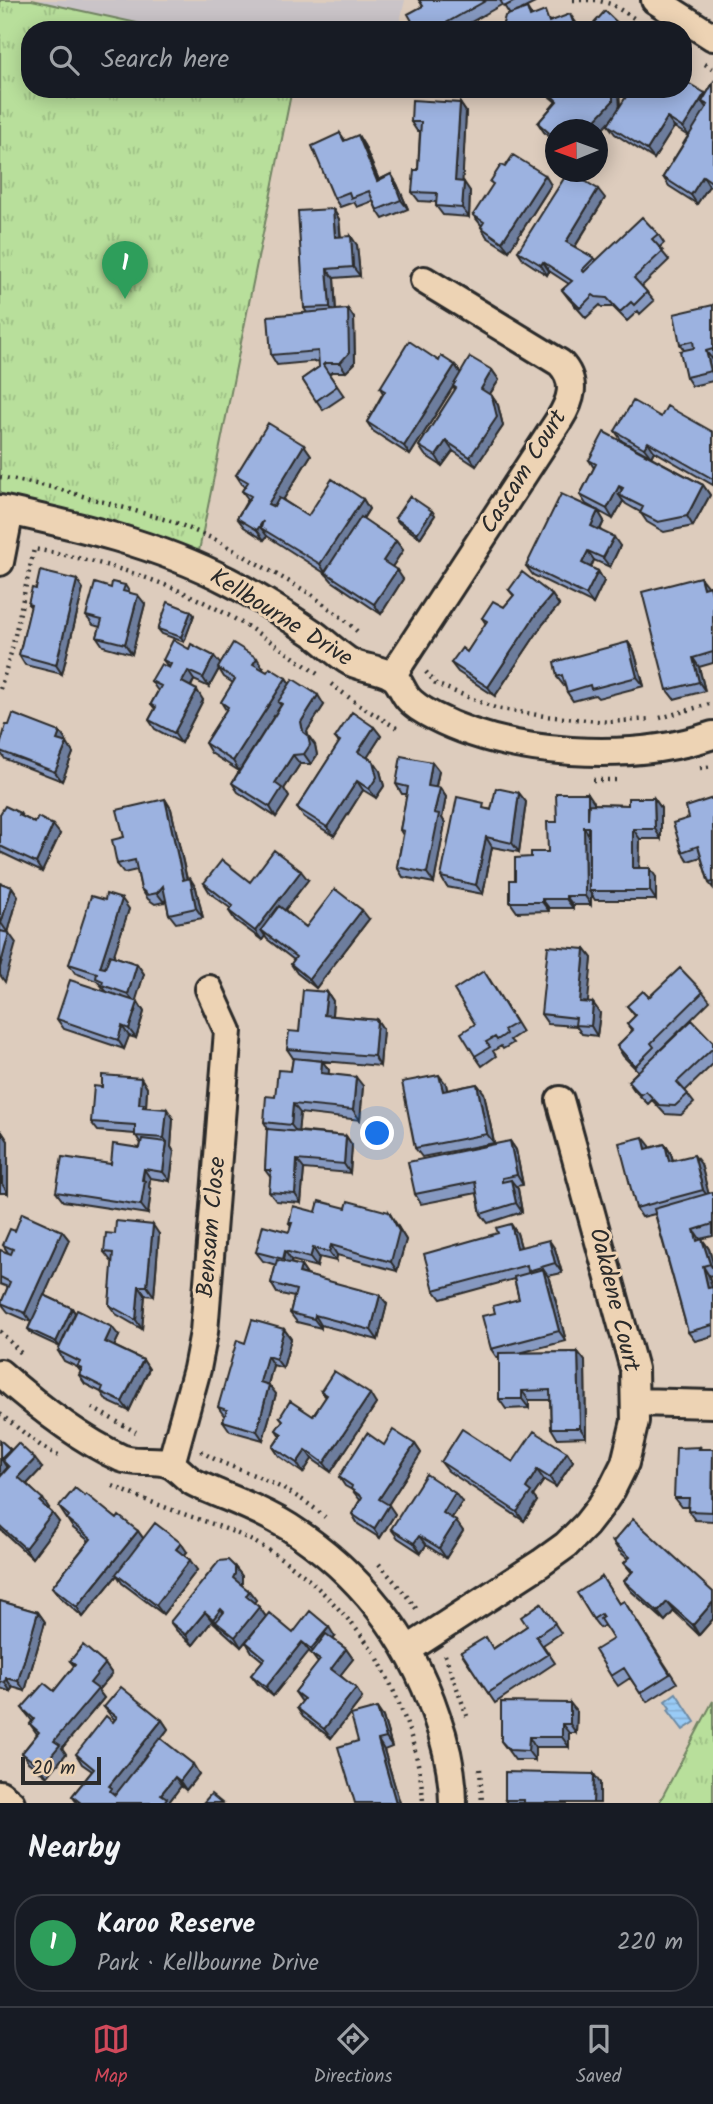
<!DOCTYPE html>
<html lang="en">
<head>
<meta charset="utf-8">
<style>
  body { margin:0; font-family:Kalam,sans-serif; background:#20242c; color:#f1f3f6 }
  .compass { position:absolute; left:545px; top:119px; width:63px; height:63px; border-radius:50%; background:#171b24; box-shadow:0 4px 18px #0003; rotate:269deg }
  .scale { position:absolute; left:21px; bottom:18px; width:80px; box-sizing:border-box; padding-left:7px; border:4px solid #2b2b2b; border-top:0; font-size:19px; line-height:24px; white-space:nowrap; color:#2b2b2b; -webkit-text-stroke:5px #edd3b4; paint-order:stroke }
  .you { position:absolute; left:378px; top:1134px; width:24px; height:24px; margin:-18px; border:5px solid #fff; border-radius:50%; background:#1a73e8; box-shadow:0 0 0 10px #1a73e833 }
  .badge { display:grid; place-items:center; width:46px; height:46px; border-radius:50%; background:#d1495b; color:#fff; font-size:23px; font-weight:700 }
  .pin { position:absolute; translate:-50% -58px; filter:drop-shadow(0 2px 4px #0008) }
  .pin::after { content:''; position:absolute; top:37px; width:24px; height:21px; background:inherit; clip-path:polygon(0 0,100% 0,50% 100%) }
  .list { margin:0; padding:0; list-style:none }
  h2 { display:flex; justify-content:space-between; align-items:center; height:91px; margin:0; padding:0 28px; font-size:30px }
  h2 small { font-size:23px; font-weight:400; color:#9ea1a6 }
  .list li { display:grid; grid-template-columns:46px 1fr auto; gap:21px; align-items:center; box-sizing:border-box; height:98px; margin:0 14px 14px; padding:0 14px; border:2px solid #363941; border-radius:28px }
  .list b { display:block; font-size:26px; white-space:nowrap }
  .list p { margin:0; font-size:23px; white-space:nowrap; color:#9ea1a6 }
  .list em { font-size:23px; font-style:normal; color:#9ea1a6 }
  .icon { flex:none; width:38px; height:38px; fill:none; stroke:currentColor; stroke-width:2; stroke-linecap:round; stroke-linejoin:round }
  .map { position:relative; flex:none; width:713px; height:1803px; overflow:hidden }
  .search { position:absolute; background:#171b24; box-shadow:0 4px 18px #0003; left:21px; right:21px; top:21px; height:77px; display:flex; align-items:center; gap:18px; box-sizing:border-box; padding:0 24px; border-radius:28px; color:#9ea1a6; font-size:26px }
  .sheet { height:203px; background:#171b24 }
  nav { display:flex; justify-content:space-around; align-items:center; box-sizing:border-box; height:98px; border-top:2px solid #363941; background:#171b24; font-size:19px; color:#9ea1a6 }
  nav a { display:grid; justify-items:center; gap:4px }
  nav .on { color:#d1495b }
  .map>svg:first-child { display:block }
</style>
</head>
<body>
<div class="map">
<svg width="713" height="1803" viewBox="0 0 713 1803">
  <defs>
    <pattern id="grass-tufts" width="24" height="20" patternUnits="userSpaceOnUse" patternTransform="scale(1.75)"><rect width="24" height="20" fill="#b8df9b"/><path d="M3 7l-1-3M5 7V3M7 7l1-3M15 17l-1-3M17 17v-4M19 17l1-3" fill="none" stroke="#9ec086"/></pattern>
    <pattern id="water-rules" width="6" height="5" patternUnits="userSpaceOnUse" patternTransform="scale(1.75)"><rect width="6" height="5" fill="#99cbf6"/><path d="M0 2.5h6" fill="none" stroke="#84aed3"/></pattern>
  </defs>
  <rect width="100%" height="100%" fill="#ddccbd"/>
  <filter id="ink" filterUnits="userSpaceOnUse"><feTurbulence type="fractalNoise" baseFrequency=".0143" numOctaves="2"/><feDisplacementMap in="SourceGraphic" scale="14" xChannelSelector="R" yChannelSelector="G"/><feConvolveMatrix kernelMatrix="1 2 1 2 8 2 1 2 1" color-interpolation-filters="sRGB"/></filter>
  <g filter="url(#ink)">
    <path fill="#cac4c8" d="M32,0H405L398,30H169Z"/>
    <path fill="url(#grass-tufts)" stroke="#728563" stroke-width="2" d="M0,0H32L169,30H30V89H292L196,566L0,509Z
      M713,1701V1803H659Z"/>
    <path fill="url(#water-rules)" stroke="#6d8ba5" stroke-width="2" d="M676,1693L695,1722L683,1730L668,1710L670,1708L665,1701Z"/>
    <g fill="none" stroke-linecap="round" stroke-linejoin="round">
      <defs>
        <path id="minor" d="M655,0L713,37
          M0,509C78,526 157,544 228,581C257,596 286,615 314,634C325,642 335,652 347,660C360,669 378,667 392,676C399,680 402,690 407,697C413,705 424,711 433,716C510,756 631,763 713,735
          M0,562L10,511
          M392,676L559,420C571,401 578,382 560,363L424,280
          M0,1373C35,1404 79,1439 121,1458C138,1465 158,1456 173,1466C180,1470 186,1478 193,1482C202,1487 213,1491 222,1495C245,1504 268,1514 289,1527C359,1572 410,1637 436,1715C446,1743 453,1773 453,1803
          M636,1402L713,1404
          M171,1464L197,1369L204,1332L228,1031L209,989
          M407,1650L541,1563L566,1545L586,1525L600,1507L612,1489L625,1463L635,1421L634,1369L560,1100
          M0,1794L11,1803"/>
      </defs>
      <use href="#minor" stroke="#2b2b2b" stroke-width="32"/>
      <path stroke="#2b2b2b" stroke-width="4.5" stroke-dasharray="2 5" stroke-linecap="butt" d="M573,0H596L611,4L637,20
        M705,64L713,69
        M0,477L51,487L174,522L216,540L309,593L345,620L360,634
        M426,672L436,684L495,708L544,716L608,722L651,719
        M331,684L359,705L400,730
        M0,689L11,653L34,549C97,560 162,579 219,610C254,629 286,652 319,675
        M660,718L713,703
        M700,768L713,766
        M593,780H619
        M0,1331L21,1353
        M92,1408L136,1432
        M0,1414L41,1446L62,1458
        M201,1451C221,1465 243,1469 265,1480C287,1490 307,1501 325,1517
        M113,1486C129,1493 145,1500 162,1506C187,1516 213,1523 238,1534C294,1559 338,1603 374,1652
        M379,1564L406,1595L418,1611
        M445,1655L467,1716
        M378,1659C401,1703 421,1753 423,1803
        M480,1769L482,1803"/>
      <use href="#minor" stroke="#edd3b4" stroke-width="26"/>
    </g>
    <path fill="#8699c1" stroke="#2b2b2b" stroke-width="2" d="M419,0H534L535,3L521,10L527,8L532,16L552,21L577,24L502,27L510,15L503,4L457,30H417L423,6Z
      M713,83V188L709,186L697,204L669,186L663,177L688,136L674,127L654,159L615,134L608,125L613,118L598,134V130H556V143L544,132L538,123L556,102L550,97L544,89L619,93L620,107L706,95Z
      M470,89H483L473,93Z
      M460,103L466,112L462,182L470,191L469,217L443,215L436,206V202L419,201L412,192L418,170L420,131H417L411,122Z
      M340,133L345,140L364,145L379,180L391,174L397,184L408,209L383,219L377,210L373,201L357,207L354,202L340,207L334,198Z
      M551,185L509,251L487,237L481,227L482,226L473,215Z
      M605,198L575,247L594,258L596,261L658,234L664,243L659,248L669,260L642,286L654,301L640,314L638,311L627,321L613,307H602L600,305L586,318L569,299L562,290L569,284L549,271L547,275L524,260L518,251Z
      M333,209L339,219L341,237L357,245L360,276L334,278L336,310L348,309L354,318L355,363L346,372H332L329,374L344,396L323,410L302,379L319,367V361L277,365L271,355L307,313L304,308Z
      M713,305V381L692,386L686,377L684,350L680,344Z
      M439,361L455,365L461,373L492,370L499,380L490,394L498,405L503,426L476,466L453,451L442,466L425,455L419,446L455,390L453,387L410,455L373,431L367,422L383,393L380,388Z
      M661,417L713,432V485L654,451L651,457L703,485L710,495L693,526L664,532L647,522L640,512L626,504L623,501L613,519L586,504L580,495L594,468L589,460L650,456L622,441L615,431Z
      M304,445L311,455L283,500L308,516L363,499L369,509L363,519L396,541L403,550L392,567L403,579L381,614L332,581L326,574L267,536L264,540L244,527L237,518L248,499L242,491L245,486L242,484L236,475Z
      M432,511L435,515L420,538L399,523L395,518Z
      M598,511L604,521L600,530L620,546L610,567L594,560L591,568L598,571L604,581L593,604L533,575L526,566Z
      M77,580L83,589L62,674L25,665L19,655L31,607L28,604L36,589Z
      M125,585L130,593L145,604L132,654L103,646L97,637L100,627L93,625L86,616L111,588Z
      M710,586L713,591V663L699,667L705,691L674,699L667,690L707,587Z
      M509,590L552,595L559,605L543,624L495,696L458,672L451,663L467,652L486,624L482,618L504,607L514,596Z
      M191,611L194,615L184,642L162,634L158,629Z
      M628,642L634,651L644,686L598,698L595,695L573,701L567,692L565,686H564L557,677Z
      M163,660L263,668L262,669L267,672L286,678L290,684L324,705L307,731L308,735L315,745L317,755L311,764H300L284,789L289,797L276,817L238,792L232,783L239,771L211,753L205,743L226,710L221,702L233,683L224,677L219,669L209,687L194,680L191,687L203,700L181,743L155,729L149,720L155,709L151,704L158,691L151,681L169,668Z
      M374,727L381,736L367,757L373,761L380,771L384,786L376,798L363,790L334,836L304,817L297,808L339,743L335,738Z
      M60,732L66,741L65,743L73,753L62,781L5,759L0,752V746Z
      M432,762L439,771L436,787L440,788L446,797L442,818L445,823L434,883L403,877L397,867L403,835L400,830L407,794H402L396,784Z
      M519,793L526,802L519,852L492,847L483,894L447,887L441,877L488,809L491,810Z
      M654,798L661,808V839H640L639,868L656,877V900H595L591,894V905H573V908H549V911L517,912L510,902L515,880L531,857L548,852L557,822L594,802V804L628,805Z
      M713,798V888L709,883L701,857L688,861L682,852L689,818Z
      M165,799L171,809L187,879L196,888L203,918L176,923L169,914L166,899L164,902L155,904L148,899L141,889L137,870L124,873L117,864L124,837Z
      M20,813L23,817L60,834L42,872L0,852V814Z
      M308,880L285,910L306,927L369,919L316,988L297,973L291,964L294,960L267,939L265,936L262,940L235,920L229,911L230,908L210,893L204,883Z
      M0,883L12,887L18,896L8,933L0,931Z
      M129,909L113,956L137,964L144,974L135,1001L138,1002L144,1012L136,1038L129,1036L124,1049L64,1029L57,1019L107,992L97,981L75,973L69,964Z
      M585,949L592,958L587,1003H593L600,1013L597,1036L582,1034L576,1026L548,1024L541,1014Z
      M490,980L522,1032L510,1040L513,1043L503,1049L501,1046L493,1051L496,1056L482,1066L475,1056V1024Z
      M327,992L333,1001L332,1016L377,1020L383,1029L380,1066L301,1059L322,1061L329,1070L328,1074L363,1086L360,1120L300,1113L298,1131L346,1136L352,1145L350,1173L304,1169L301,1203L276,1201L269,1192L271,1178L265,1170L268,1129L264,1122L275,1097L291,1071L293,1058L287,1049Z
      M703,992L710,1001L658,1052L713,1042V1064L685,1091L694,1103L681,1115L665,1114L652,1100L648,1104L634,1090L628,1081L638,1071L623,1056L617,1046L632,1031L627,1024L635,1016L627,1006L649,997Z
      M141,1078L147,1088L146,1107L173,1118L171,1147L174,1152L170,1181L150,1178L149,1187L151,1190L148,1214L63,1201L56,1192L140,1148L141,1144L135,1134L98,1131L91,1122L102,1087Z
      M446,1084L447,1090L477,1084L484,1093L494,1143L422,1157L415,1148Z
      M0,1132H2L8,1141V1193H0Z
      M510,1141L516,1150L523,1185L516,1186L518,1189L522,1212L488,1223L481,1214L477,1193L421,1204L415,1194Z
      M665,1144L671,1154L673,1160L701,1164L708,1193L713,1192V1236L700,1239H702L709,1249L713,1263V1275L709,1276L712,1287H713V1336L695,1341L688,1332L655,1214L642,1217L636,1208L650,1146V1148Z
      M316,1212L395,1222L406,1240L397,1271L337,1255L336,1261L319,1257L317,1267L291,1260V1263L301,1266L307,1275L387,1304L378,1340L321,1325V1328L297,1322L290,1313L294,1297L277,1293L271,1283L276,1265L263,1261L256,1252L289,1232L291,1226L289,1223Z
      M15,1231H62L69,1240L44,1295L72,1308L75,1313L60,1347L32,1334L28,1329L31,1322L8,1312L1,1303L8,1287L0,1284V1250L9,1254L3,1245Z
      M517,1233L521,1247L555,1249L562,1273L548,1276L550,1279L566,1341L519,1353L578,1352L585,1361L586,1437L557,1438L551,1428L550,1400H529V1408L506,1409L499,1399V1358H497L491,1349L495,1313L519,1299L514,1279L441,1299L434,1290Z
      M115,1234H159L154,1296L145,1295L142,1329L116,1314L109,1305L113,1262L111,1261L104,1252Z
      M284,1329L291,1339L283,1368L273,1365L268,1385L276,1394L263,1440L230,1431L223,1421L225,1417L218,1407L245,1343Z
      M119,1336L114,1346L143,1360L149,1369L129,1411L107,1401L101,1392L85,1384L79,1375L81,1372L77,1367L64,1361L58,1351Z
      M321,1391L376,1404L331,1472L312,1459L303,1473L279,1456L273,1447L280,1436L276,1430L283,1421L280,1417L313,1416L326,1397Z
      M0,1440L11,1450L42,1468L27,1484L49,1508L48,1509L52,1513L59,1522L32,1558L1,1530L0,1531V1477L8,1469L7,1468L0,1476Z
      M415,1444L421,1453L388,1505L395,1514L380,1538L358,1524L352,1514L360,1500L352,1490L345,1486L339,1477L384,1445Z
      M700,1447L701,1449H713V1521L695,1520L688,1511V1507H681L674,1498Z
      M567,1452L573,1461L556,1487L544,1480L533,1496L537,1501L524,1521L448,1471L441,1462H513Z
      M85,1496L117,1519L138,1531L143,1538L187,1552L184,1556L197,1570L163,1614L122,1583L117,1575L83,1617L59,1596L52,1587L89,1541L73,1528L59,1507Z
      M462,1502L452,1518L463,1531L446,1558L426,1545L421,1553L398,1538L391,1529Z
      M613,1542L713,1592V1619L699,1635L674,1611L665,1621L631,1591L624,1581L632,1573L624,1563L628,1559L619,1551Z
      M235,1567L242,1576L241,1585L249,1591L256,1600L254,1603L259,1607L266,1617L241,1647L212,1621L193,1645L177,1631L170,1622Z
      M602,1577L619,1604L624,1601L677,1683L647,1702L630,1678L618,1686L611,1676L613,1639L605,1625L600,1628L593,1619Z
      M0,1601L38,1612L45,1622L25,1691L12,1687L11,1692L0,1688Z
      M541,1603L561,1633L543,1645L555,1663L495,1703L461,1652L494,1648L527,1626Z
      M293,1633L335,1637L333,1639L346,1649L353,1659L340,1675L362,1698L331,1738L303,1717L297,1708L302,1702L295,1692L318,1663L309,1651L273,1696L258,1684L251,1675L263,1661L252,1652L246,1642Z
      M70,1661L105,1664L112,1674L98,1690L104,1698L62,1748L66,1754L47,1777L28,1762L22,1753L37,1734L30,1724L32,1721L29,1717L22,1708L54,1691L74,1666Z
      M570,1703L577,1712L576,1733H569V1747H535V1760H515L501,1741Z
      M104,1707L162,1720L168,1729L161,1739L199,1774L186,1790L181,1786L169,1802L170,1803H77L72,1796L92,1771L82,1764L76,1754L115,1720L111,1716Z
      M383,1717L392,1747L384,1750L400,1803H355L358,1741Z
      M600,1783V1803H507L505,1800Z"/>
    <path fill="#6d7d9d" stroke="#2b2b2b" stroke-width="2" d="M570,14L577,24L579,30H576Z
      M613,89H617L619,93L620,110L598,134V130H586Z
      M705,93L711,103L708,105L702,102L707,109L690,137L683,128Z
      M460,103L466,112L462,190L455,181Z
      M667,118L674,127L654,159L647,150Z
      M358,135L364,145L383,190L377,181Z
      M391,174L397,184L408,209L401,200Z
      M545,175L551,185L509,251L502,242Z
      M703,176L709,186L697,204L691,195Z
      M464,182L470,191L469,217L462,208Z
      M598,189L605,198L572,251L566,242Z
      M333,209L339,219L341,246L335,237Z
      M351,236L357,245L360,276L353,267Z
      M543,262L549,271L547,275L541,265Z
      M327,269L334,278L336,316L330,307Z
      M348,309L354,318L355,363L346,372L340,363Z
      M706,351L713,360V374L711,371Z
      M455,365L461,374L410,455L404,446Z
      M492,370L499,380L487,398L481,389Z
      M492,396L498,405L503,426L476,466L470,457Z
      M446,441L453,451L442,466L436,456Z
      M648,442L654,451L651,457L644,448Z
      M304,445L311,455L275,513L268,504Z
      M703,485L710,495L693,526L687,516Z
      M619,486L626,496L619,495L623,501L613,519L607,509Z
      M363,499L369,509L326,574L320,564Z
      M432,511L435,515L420,538L417,533Z
      M598,511L604,521L597,535L591,526Z
      M263,521L261,528L267,536L264,540L257,530Z
      M614,537L620,546L610,567L603,558Z
      M396,541L403,550L390,570L383,561Z
      M588,551L594,560L588,573L582,563Z
      M397,570L403,579L381,614L374,604Z
      M598,571L604,581L593,604L586,595Z
      M700,577L707,586L710,597L703,588Z
      M77,580L83,589L62,674L56,665Z
      M138,595L145,604L132,654L125,644Z
      M552,595L559,605L543,624L495,696L488,687L536,614Z
      M191,611L194,615L184,642L181,637Z
      M628,642L634,651L644,686L637,677Z
      M214,656L221,665L209,687L203,678Z
      M257,658L263,668L260,673L253,664Z
      M693,658L699,667L705,691L699,682Z
      M188,671L194,680L188,691L182,682Z
      M286,678L292,687L278,702L281,705L239,771L233,761Z
      M197,690L203,700L181,743L174,733Z
      M318,695L324,705L307,731L309,742L303,732L301,722Z
      M374,727L381,736L365,761L358,752Z
      M60,732L66,741L63,749L57,740Z
      M308,736L315,745L317,755L311,764L304,754Z
      M67,743L73,753L62,781L55,772Z
      M293,755L300,764L284,789L289,797L276,817L270,807L275,783Z
      M373,761L380,771L384,786L376,798L369,789Z
      M432,762L439,771L434,795L428,786Z
      M357,781L363,790L334,836L327,827Z
      M440,788L446,797L442,818L445,823L434,883L427,873L434,813Z
      M519,793L526,802L519,852L512,843Z
      M588,793L594,802V829L588,820Z
      M654,798L661,808V839L655,829Z
      M165,799L171,809L189,889L183,880Z
      M53,825L60,834L42,872L36,863Z
      M584,827L590,837L589,891L591,894V905L585,896Z
      M633,829L640,839L639,877L633,868Z
      M486,837L492,847L483,894L476,885Z
      M650,868L656,877V900L650,891Z
      M301,871L308,880L266,934L261,930L265,936L262,940L255,931Z
      M190,878L196,888L203,918L196,908Z
      M163,886L169,895L164,902L157,893Z
      M12,887L18,896L8,933L1,923Z
      M566,896L573,905V908L566,899Z
      M122,899L129,909L107,976L100,967Z
      M542,899L549,908V911L542,902Z
      M362,910L369,919L316,988L309,979Z
      M9,933L16,943L5,982L0,975V967Z
      M585,949L592,958L587,1012L580,1002Z
      M137,964L144,974L135,1003L128,994Z
      M327,992L333,1001L331,1025L324,1015Z
      M138,1002L144,1012L136,1038L129,1029Z
      M593,1003L600,1013L597,1036L591,1026Z
      M377,1020L383,1029L380,1066L374,1056Z
      M122,1026L129,1036L124,1049L118,1040Z
      M322,1061L329,1070L328,1082L321,1073Z
      M439,1075L446,1084L449,1100L443,1091Z
      M356,1077L363,1086L360,1120L353,1110Z
      M141,1078L147,1088L146,1107L150,1114L139,1104Z
      M477,1084L484,1093L494,1143L487,1134Z
      M293,1104L300,1113L298,1134L291,1125Z
      M167,1109L173,1118L171,1147L174,1152L170,1181L163,1172L167,1142L164,1138Z
      M2,1132L8,1141V1193L2,1184Z
      M346,1136L352,1145L350,1173L344,1164Z
      M643,1137L650,1146L653,1158L646,1149Z
      M510,1141L516,1150L523,1185L517,1175Z
      M665,1144L671,1154L676,1171L669,1161Z
      M694,1155L701,1164L710,1199L703,1190Z
      M297,1160L304,1169L301,1203L295,1194Z
      M144,1169L150,1178L149,1187L151,1190L148,1214L141,1205Z
      M511,1180L518,1189L522,1212L516,1203Z
      M389,1212L406,1240L397,1271L391,1262Z
      M511,1224L517,1233L524,1258L517,1248Z
      M153,1225L159,1234L154,1296L147,1286Z
      M694,1230L700,1239L703,1250L697,1241Z
      M62,1231L69,1240L32,1323L25,1313Z
      M702,1239L709,1249L713,1263V1269L710,1264Z
      M549,1240L555,1249L562,1273L555,1263Z
      M331,1245L337,1255L336,1261L329,1252Z
      M313,1248L319,1257L317,1267L310,1258Z
      M285,1251L291,1260L289,1268L283,1259Z
      M301,1266L307,1275L299,1273Z
      M703,1266L709,1276L713,1291L708,1288Z
      M543,1269L550,1279L566,1341L559,1331Z
      M139,1286L145,1295L142,1329L136,1320Z
      M380,1295L387,1304L378,1340L371,1330Z
      M72,1308L75,1313L60,1347L56,1342Z
      M315,1315L321,1325V1328L314,1319Z
      M112,1327L119,1336L112,1351L105,1342Z
      M284,1329L291,1339L283,1368L276,1359Z
      M578,1352L585,1361L586,1437L580,1428Z
      M267,1356L273,1365L266,1392L260,1382Z
      M143,1360L149,1369L129,1411L122,1402Z
      M269,1385L276,1394L263,1440L257,1431Z
      M522,1391L529,1400V1408L522,1399Z
      M370,1394L376,1404L331,1472L324,1463Z
      M415,1444L421,1453L386,1508L379,1499Z
      M10,1449L16,1458L2,1460L7,1468L0,1476V1459Z
      M306,1450L312,1459L303,1473L297,1463Z
      M567,1452L573,1461L556,1487L550,1478Z
      M35,1459L42,1468L25,1486L18,1477Z
      M537,1470L544,1480L533,1496L537,1501L524,1521L517,1512L526,1488Z
      M455,1493L462,1502L449,1522L443,1513Z
      M43,1499L49,1508L46,1512L40,1502Z
      M389,1505L395,1514L380,1538L374,1529Z
      M52,1513L59,1522L32,1558L25,1548Z
      M456,1521L463,1531L446,1558L439,1548Z
      M138,1531L145,1541L83,1617L77,1607Z
      M419,1536L426,1545L421,1553L414,1543Z
      M181,1543L187,1552L182,1558L176,1549Z
      M190,1560L197,1570L163,1614L156,1605Z
      M235,1567L242,1576V1584L239,1587L233,1578Z
      M249,1591L256,1600L252,1605L246,1596Z
      M667,1602L674,1611L665,1621L658,1612Z
      M713,1602V1619L699,1635L693,1625Z
      M259,1607L266,1617L241,1647L235,1637Z
      M221,1609L227,1619L216,1622L219,1628L213,1619Z
      M38,1612L45,1622L25,1691L18,1681Z
      M205,1612L212,1621L193,1645L186,1635Z
      M329,1627L335,1637L317,1658L311,1649Z
      M302,1642L309,1651L273,1696L266,1687Z
      M346,1649L353,1659L338,1678L331,1669Z
      M105,1664L112,1674L98,1690L104,1698L62,1748L66,1754L47,1777L41,1768L54,1741L90,1683Z
      M6,1678L12,1687L11,1692L5,1683Z
      M356,1688L362,1698L331,1738L324,1729Z
      M570,1703L577,1712L576,1733L570,1724Z
      M377,1708L383,1717L392,1747L386,1738Z
      M162,1720L168,1729L117,1795L119,1798L110,1791L109,1786Z
      M562,1724L569,1733V1747L562,1737Z
      M529,1737L535,1747V1760L528,1751Z
      M378,1740L384,1750L400,1803H396Z
      M193,1764L199,1774L186,1790L180,1781Z
      M594,1774L600,1783V1803H593Z
      M175,1777L181,1786L169,1802L170,1803H163L161,1794Z"/>
    <path fill="#9cb2e0" stroke="#2b2b2b" stroke-width="2" d="M419,0H487L441,26L443,30H417L408,14L423,6Z
      M500,0H517L504,7Z
      M527,8L530,17L545,11L549,22L570,14L576,30H495L502,27L505,16Z
      M605,11L625,30H588Z
      M683,80L705,93L683,128L667,118L647,150L608,125L631,89H683Z
      M713,83V183L703,176L691,195L663,177L708,105L702,102Z
      M545,89H613V101L586,130H556V139L538,123L557,101Z
      M412,100L460,103L455,181L464,182L462,208L436,206L437,193L412,192L414,170H418L421,122H411Z
      M340,133L344,141L358,135L377,181L391,174L401,200L377,210L369,191L351,198L349,192L334,198L312,146Z
      M513,155L545,175L502,242L481,227L484,222L473,215L493,184L490,182L501,165L505,167Z
      M568,172H570L598,189L566,242L594,258L582,270L584,272L642,217L658,234L652,239L663,251L634,278L647,292L634,305L631,302L620,312L607,298L596,297L593,295L580,308L562,290L572,281L543,262L541,265L518,251Z
      M333,209L335,237L351,236L353,267L327,269L330,307L304,308L298,211Z
      M713,305V349L706,351L711,371L686,377L680,351L694,348L693,341L680,344L674,314Z
      M348,309L349,353L340,363H325L323,365L337,386L316,401L302,379L319,367L318,351L271,355L268,316Z
      M409,341L439,361L441,356L455,365L404,446L367,422L385,391L380,388Z
      M470,357L492,370L481,389L492,396L497,417L470,457L446,441L436,456L419,446L456,388L453,386Z
      M633,401L661,417L667,406L713,432V479L648,442L644,448L615,431Z
      M268,423L304,445L268,504L274,507L279,498L308,516L332,479L363,499L320,564L261,528L263,521L257,530L237,518L251,496L242,491L248,482L236,475Z
      M604,432L703,485L687,516L658,522L640,513L643,507L619,495L623,488L619,486L607,509L580,495L596,464L589,460Z
      M561,494L598,511L591,526L614,537L603,558L588,551L582,563L598,571L586,595L526,566Z
      M410,496L432,511L417,533L395,518Z
      M361,517L396,541L383,561L397,570L374,604L325,572Z
      M40,571L77,580L56,665L19,655L31,605L28,604L32,588L36,589Z
      M522,572L552,595L536,614L488,687L451,663L462,648L467,652L487,621L482,618L493,601L504,607L514,595L509,590Z
      M700,577L703,588L710,586L713,598V652L693,658L699,682L667,690L642,592Z
      M112,582L125,585L123,591L138,595L125,644L97,637L102,620L86,616L95,583L111,588Z
      M168,602L191,611L181,637L158,629Z
      M173,640L189,649L191,644L214,656L203,678L188,671L182,682L197,690L174,733L149,720L156,707L151,704L161,686L151,681L161,664L169,668L171,664L163,660Z
      M628,642L637,677L591,689L590,685L567,692L562,675L557,677L554,662Z
      M233,643L257,658L253,664L267,672L270,668L286,678L233,761L205,743L228,707L221,702L235,679L218,668Z
      M293,679L318,695L301,722L303,732L308,736L310,745L304,754L293,755L275,783L282,788L270,807L232,783L282,704L278,702Z
      M352,712L374,727L358,752L373,761L377,777L369,789L357,781L327,827L297,808L340,741L335,738Z
      M13,714L60,732L57,740L67,743L55,772L0,751V746L6,725H9Z
      M401,756L432,762L428,786L440,788L434,813L439,814L427,873L397,867L404,831L400,830L408,787L396,784Z
      M496,788L519,793L512,843L486,837L476,885L441,877L457,797L484,803L483,808L491,810Z
      M556,793H588V820L589,804L628,805V798H654L655,829H633V868H650V891H589V827H584L585,896H566V899H542V902H510V880H515V858L531,857V852H548L547,822H557Z
      M713,798V882L709,883L698,846L682,852L673,823L689,818L686,807Z
      M165,799L183,880L190,878L196,908L169,914L163,886L157,893L148,895L141,889L135,860L117,864L112,840L124,837L117,810Z
      M5,806L20,813L19,815L35,823L38,817L53,825L36,863L0,846V814Z
      M274,850L301,871L255,931L229,911L233,906L204,883L222,860L250,882Z
      M0,883L12,887L1,923H0Z
      M335,889L362,910L309,979L291,964L296,957L261,930L279,906L306,927Z
      M106,894L122,899L100,967L105,968L110,955L137,964L128,994L102,985L103,981L96,978L97,973L69,964L91,896L105,900Z
      M0,931L9,933L0,967Z
      M548,946L585,949L580,1002L593,1003L591,1026L575,1025L576,1018L541,1014Z
      M680,968L703,992L651,1043L654,1047L635,1066L617,1046L633,1030L627,1024L636,1015L627,1006L643,991L649,997Z
      M484,971L516,1023L504,1030L506,1034L497,1040L495,1037L486,1042L490,1047L475,1056L461,1033L475,1024L454,990Z
      M70,980L138,1002L129,1029L122,1026L118,1040L57,1019Z
      M303,990L327,992L324,1015L377,1020L374,1056L287,1049L289,1031L299,1032Z
      M692,1020L713,1042V1048L677,1082L688,1094L675,1106L659,1105L646,1091L641,1095L628,1081Z
      M293,1058L322,1061L321,1073L356,1077L353,1110L293,1104L291,1125L264,1122L266,1096L275,1097L278,1070L291,1071Z
      M102,1075L141,1078L139,1104H144L143,1107L167,1109L164,1138L135,1136V1125L91,1122L94,1086L102,1087Z
      M439,1075L443,1091L477,1084L487,1134L415,1148L402,1082Z
      M267,1129L346,1136L344,1164L297,1160L295,1194L269,1192L271,1170H265Z
      M0,1132H2V1184H0Z
      M643,1137L646,1149L665,1144L669,1161L694,1155L703,1190L636,1208L619,1143Z
      M142,1139L167,1142L163,1172L144,1169L142,1180L145,1181L141,1205L56,1192L62,1157L111,1164L113,1144L140,1148Z
      M510,1141L517,1175L502,1178V1182L511,1180L516,1203L481,1214L475,1182L415,1194L408,1162Z
      M713,1192V1224L694,1230L697,1241L702,1239L710,1264L703,1266L708,1288L713,1287V1325L688,1332L654,1209Z
      M319,1201L346,1208L348,1201L389,1212L399,1231L391,1262L331,1245L329,1252L313,1248L310,1258L285,1251L283,1259L256,1252L263,1225L289,1232L292,1223H289L293,1206L316,1212Z
      M22,1213L62,1231L25,1313L1,1303L10,1282L0,1277V1250L11,1254L13,1249L3,1245L10,1229L15,1231Z
      M116,1221L153,1225L147,1286H139L136,1320L109,1305L113,1253L104,1252L106,1233L115,1234Z
      M511,1224L517,1248L549,1240L555,1263L528,1271L527,1265L434,1290L424,1254L498,1233L496,1228Z
      M277,1260L301,1266L299,1273L380,1295L371,1330L315,1315L314,1319L290,1313L296,1290L271,1283Z
      M543,1269L559,1331L491,1349L482,1316L495,1313L493,1306L519,1299L514,1277Z
      M44,1295L72,1308L56,1342L28,1329Z
      M77,1310L112,1327L105,1342L143,1360L122,1402L101,1392L103,1387L79,1375L82,1369L77,1367L80,1362L58,1351Z
      M252,1320L284,1329L276,1359L267,1356L260,1382L269,1385L257,1431L223,1421L227,1410L218,1407L237,1340L245,1343Z
      M578,1352L580,1428H551L550,1390L522,1391V1399H499V1353Z
      M334,1371L370,1394L324,1463L306,1450L297,1463L273,1447L282,1434L276,1430L283,1420L280,1417L290,1401L313,1416L327,1395L321,1391Z
      M462,1429L513,1462L534,1431L567,1452L550,1478L537,1470L526,1488L531,1492L517,1512L441,1462Z
      M393,1430L415,1444L379,1499L389,1505L374,1529L352,1514L362,1497L351,1489L352,1486L339,1477L367,1433L384,1445Z
      M0,1440L10,1449L0,1459Z
      M18,1443L35,1459L18,1477L43,1499L40,1502L52,1513L25,1548L0,1526V1477L9,1467L2,1460Z
      M700,1447L699,1449H713L712,1512L688,1511L689,1498H674L676,1448Z
      M426,1474L455,1493L443,1513L456,1521L439,1548L419,1536L414,1543L391,1529Z
      M75,1488L85,1496L86,1494L117,1519L119,1516L138,1531L77,1607L52,1587L91,1539L67,1519L69,1516L59,1507Z
      M633,1519L713,1592V1602L693,1625L667,1602L658,1612L624,1581L633,1571L624,1563L630,1557L613,1542Z
      M155,1523L181,1543L176,1549L190,1560L156,1605L116,1574Z
      M228,1560L235,1567V1574L233,1578L249,1591L246,1596L259,1607L235,1637L216,1622L224,1612L221,1609L213,1619L205,1612L186,1635L170,1622L219,1561Z
      M602,1577L619,1604L624,1601L670,1674L640,1693L624,1668L611,1676L595,1650L613,1639L600,1619L603,1617L601,1614L593,1619L577,1593Z
      M0,1601L38,1612L18,1681L6,1678L5,1683L0,1681Z
      M541,1603L555,1623L536,1636L548,1654L488,1693L461,1652L486,1637L493,1649L527,1626L521,1617Z
      M310,1611L329,1627L311,1649L302,1642L266,1687L251,1675L265,1658L246,1642L269,1613L293,1633Z
      M326,1634L346,1649L331,1669L356,1688L324,1729L297,1708L304,1699L295,1692L320,1660L311,1654Z
      M83,1645L105,1664L90,1683L98,1689L54,1741L60,1745L41,1768L22,1753L39,1732L30,1724L34,1719L22,1708L44,1683L54,1691L75,1665L70,1661Z
      M121,1687L162,1720L109,1786L112,1788L110,1791L115,1795L160,1738L193,1764L180,1781L175,1777L161,1794L167,1798L163,1803H81L72,1796L94,1769L76,1754L106,1716L113,1722L117,1717L104,1707Z
      M501,1702L570,1703V1724H562V1737H529L528,1751L509,1750L501,1741Z
      M377,1708L386,1738L378,1740L396,1803H355L338,1747L358,1741L351,1715Z
      M505,1772L594,1774L593,1803H524V1800H505Z
      M211,1794L222,1803H203Z"/>
  </g>
  <g text-anchor="middle" dominant-baseline="central" stroke-width="6" stroke-linejoin="round" paint-order="stroke">
    <g font-size="24" fill="#2b2b2b" stroke="#edd3b4">
      <text transform="translate(524 472) rotate(-58)">Cascam Court</text>
      <text transform="translate(281 618) rotate(32)">Kellbourne Drive</text>
      <text transform="translate(212 1227) rotate(-85)">Bensam Close</text>
      <text transform="translate(614 1300) rotate(76)">Oakdene Court</text>
    </g>
  </g>
</svg>
<svg class="compass" viewBox="-18 -18 36 36"><path d="M0-13l5 13h-10z" fill="#e53935"/><path d="M0 13l5-13h-10z" fill="#9ea1a6"/></svg>
<div class="scale">20 m</div>
<div class="you"></div>
<div class="pin badge" style="left:125px;top:299px;background:#2e9e5b">1</div>
<div class="search"><svg class="icon" aria-label="search" viewBox="0 0 24 24"><circle cx="10" cy="10" r="6"/><path d="M15 15l6 6"/></svg>Search here</div>
</div>
<section class="sheet">
<h2>Nearby<small></small></h2>
<ul class="list">
<li><span class="badge" style="background:#2e9e5b">1</span><div><b>Karoo Reserve</b><p>Park · Kellbourne Drive</p></div><em>220 m</em></li>
</ul>
</section>
<nav>
<a class="on"><svg class="icon" aria-label="map" viewBox="0 0 24 24"><path d="M3 6l6-2 6 2 6-2v14l-6 2-6-2-6 2zM9 4v14M15 6v14"/></svg>Map</a>
<a><svg class="icon" aria-label="directions" viewBox="0 0 24 24"><path d="M12 3l9 9-9 9-9-9zM9 14v-3h6M13 9l2 2-2 2"/></svg>Directions</a>
<a><svg class="icon" aria-label="saved" viewBox="0 0 24 24"><path d="M7 4h10v16l-5-4-5 4z"/></svg>Saved</a>
</nav>
</body>
</html>
